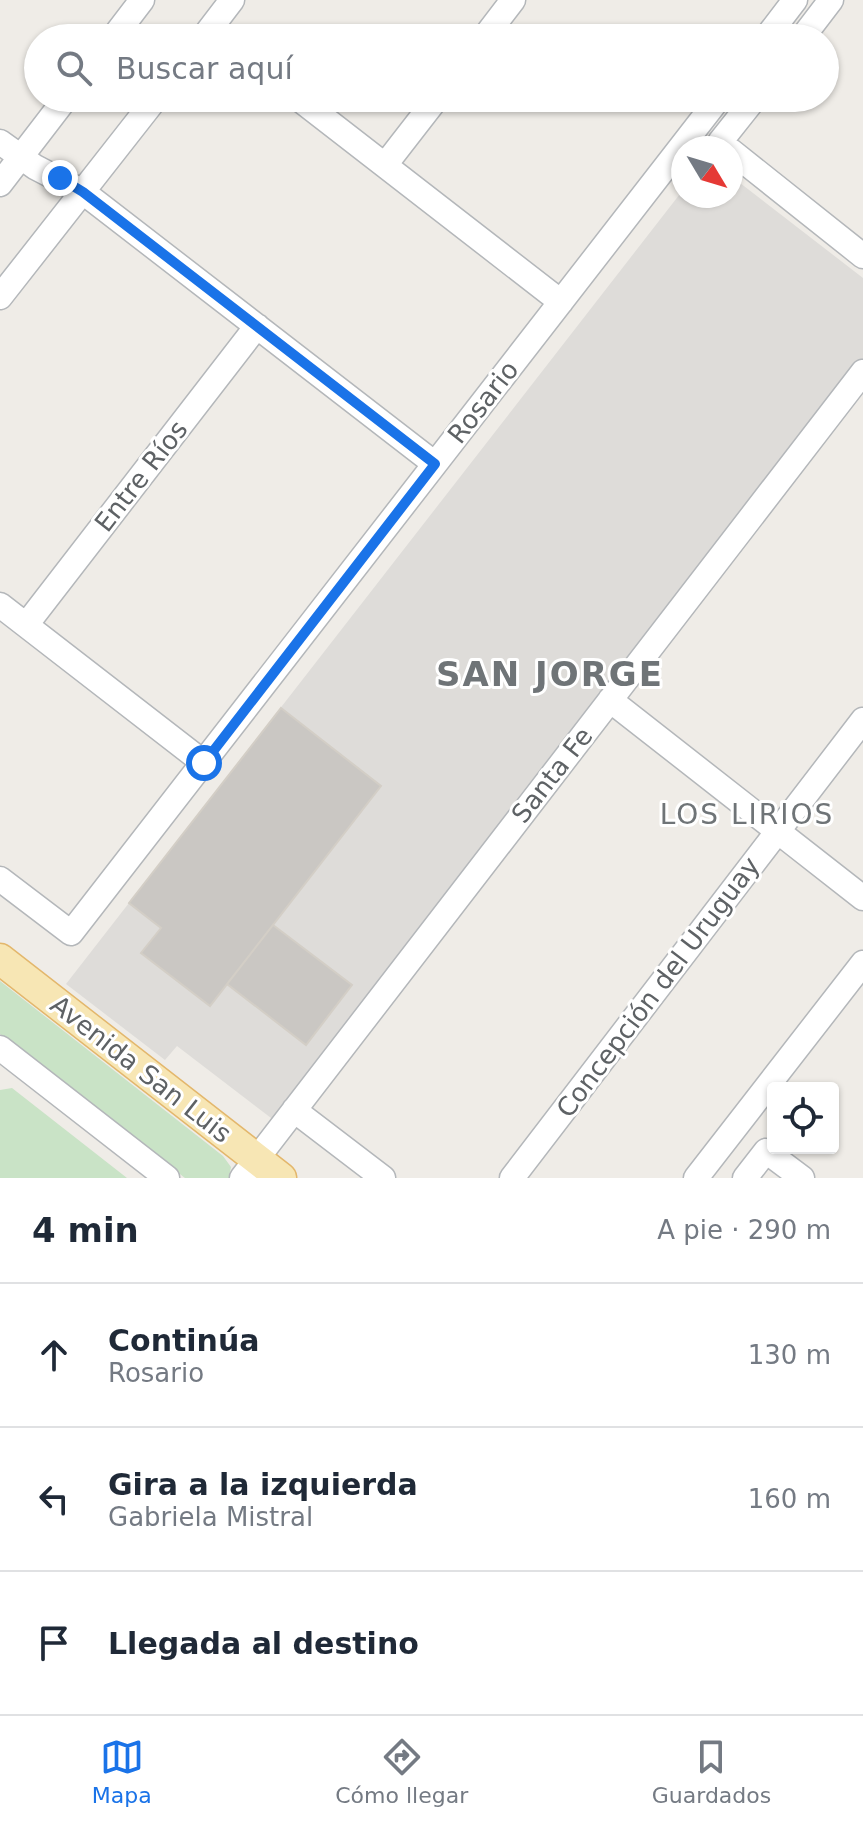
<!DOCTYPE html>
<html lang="es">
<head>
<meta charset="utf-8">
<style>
  body { margin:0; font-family:"DejaVu Sans",sans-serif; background:#f6f6f7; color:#1f2937 }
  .controls { position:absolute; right:24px; bottom:24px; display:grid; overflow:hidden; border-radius:8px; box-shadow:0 2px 6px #0004 }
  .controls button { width:72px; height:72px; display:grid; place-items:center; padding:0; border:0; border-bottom:2px solid #e0e1e3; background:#fff; color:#1f2937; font:40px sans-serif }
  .compass { position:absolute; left:671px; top:136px; width:72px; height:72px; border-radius:50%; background:#fff; box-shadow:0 2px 6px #0004; rotate:128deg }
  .stop { position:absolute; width:24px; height:24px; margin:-18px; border:6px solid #1a73e8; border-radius:50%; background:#fff }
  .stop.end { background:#1a73e8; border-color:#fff; box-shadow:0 2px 8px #0008 }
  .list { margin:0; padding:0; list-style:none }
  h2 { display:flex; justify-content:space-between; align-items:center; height:104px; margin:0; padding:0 32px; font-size:34px }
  h2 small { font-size:26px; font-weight:400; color:#747a83 }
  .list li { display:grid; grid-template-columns:52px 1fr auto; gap:24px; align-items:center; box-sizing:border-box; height:144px; padding:0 32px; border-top:2px solid #e0e1e3 }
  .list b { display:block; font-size:30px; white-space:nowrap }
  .list p { margin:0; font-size:26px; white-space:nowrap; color:#747a83 }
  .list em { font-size:26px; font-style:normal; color:#747a83 }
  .icon { flex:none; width:44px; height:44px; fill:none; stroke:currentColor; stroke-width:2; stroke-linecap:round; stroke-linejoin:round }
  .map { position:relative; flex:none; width:863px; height:1178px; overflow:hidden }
  .search { position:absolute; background:#fff; box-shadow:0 2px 6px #0004; left:24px; right:24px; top:24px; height:88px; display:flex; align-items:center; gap:20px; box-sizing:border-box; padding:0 28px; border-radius:44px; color:#747a83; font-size:30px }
  .sheet { height:536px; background:#fff }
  nav { display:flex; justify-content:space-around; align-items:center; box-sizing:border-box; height:112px; border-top:2px solid #e0e1e3; background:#fff; font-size:22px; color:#747a83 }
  nav a { display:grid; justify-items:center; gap:4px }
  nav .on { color:#1a73e8 }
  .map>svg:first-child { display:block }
</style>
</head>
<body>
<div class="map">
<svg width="863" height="1178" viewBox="0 0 863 1178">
  <rect width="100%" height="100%" fill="#efece7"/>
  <path fill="#dedcd9" d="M731,176L863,278V361L275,1121L177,1046L165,1060L66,984L683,190V196H731Z"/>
  <path fill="#c9e3c6" d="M0,981L223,1156L231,1167L229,1178H185L0,1034Z
    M12,1088L127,1178H0V1090Z"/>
  <path fill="#cac7c3" stroke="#d3cec6" stroke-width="2" d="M281,708L381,786L210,1006L141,953L161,928L129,903Z
    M273,925L352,985L306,1045L227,984Z"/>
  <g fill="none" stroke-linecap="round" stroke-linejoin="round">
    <defs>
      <path id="minor" d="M113,38L142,0
        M203,38L232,0
        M484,38L513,0
        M766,38L795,0
        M802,38L831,0
        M298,98L561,302
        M0,142L35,167L83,192L435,464
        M727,148L720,142L755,98
        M731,151L863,256
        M385,165L437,98
        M0,184L66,98
        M0,297L156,98
        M0,605L204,763
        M26,625L257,326
        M610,700L863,898
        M0,879L71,933L719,98
        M0,1048L167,1178
        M294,1110L383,1178
        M242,1178L863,372
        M512,1178L863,720
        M696,1178L863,963
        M745,1178L766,1151L802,1178"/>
      <path id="major" d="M0,959L281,1178"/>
    </defs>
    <use href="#minor" stroke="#b4b7ba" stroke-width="27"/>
    <use href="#major" stroke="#e3b76c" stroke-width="33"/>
    <use href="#minor" stroke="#fff" stroke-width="24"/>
    <use href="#major" stroke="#f7e6b4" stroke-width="30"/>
  </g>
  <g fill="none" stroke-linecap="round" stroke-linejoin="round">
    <path stroke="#1a73e8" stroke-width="10" d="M60,178L83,192L435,464L204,763"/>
  </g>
  <g text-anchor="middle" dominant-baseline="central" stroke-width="6" stroke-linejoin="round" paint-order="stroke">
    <g font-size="26" fill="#5e6265" stroke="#fff">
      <text transform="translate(483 402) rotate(-52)">Rosario</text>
      <text transform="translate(141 476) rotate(-52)">Entre Ríos</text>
      <text transform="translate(552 775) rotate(-52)">Santa Fe</text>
      <text transform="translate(658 987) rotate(-53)">Concepción del Uruguay</text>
      <text transform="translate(141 1069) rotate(38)">Avenida San Luis</text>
    </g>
    <g font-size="28" letter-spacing="2" fill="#6f7477" stroke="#fff">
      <text x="747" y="814">LOS LIRIOS</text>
    </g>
    <g font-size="34" font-weight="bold" letter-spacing="2" fill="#6f7477" stroke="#fff">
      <text x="550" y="674">SAN JORGE</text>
    </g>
  </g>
</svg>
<div class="controls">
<button><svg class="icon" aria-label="locate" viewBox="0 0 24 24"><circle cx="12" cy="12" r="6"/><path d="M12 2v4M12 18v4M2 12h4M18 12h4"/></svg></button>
</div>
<svg class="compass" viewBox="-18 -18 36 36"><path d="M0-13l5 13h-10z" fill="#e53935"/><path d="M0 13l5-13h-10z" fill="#747a83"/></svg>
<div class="stop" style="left:204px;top:763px"></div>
<div class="stop end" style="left:60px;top:178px"></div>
<div class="search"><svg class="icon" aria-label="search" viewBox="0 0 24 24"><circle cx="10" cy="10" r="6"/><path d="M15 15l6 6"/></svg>Buscar aquí</div>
</div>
<section class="sheet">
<h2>4 min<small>A pie · 290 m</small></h2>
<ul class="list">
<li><svg class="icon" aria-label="ahead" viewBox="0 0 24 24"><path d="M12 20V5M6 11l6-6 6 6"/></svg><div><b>Continúa</b><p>Rosario</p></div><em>130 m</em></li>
<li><svg class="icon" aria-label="left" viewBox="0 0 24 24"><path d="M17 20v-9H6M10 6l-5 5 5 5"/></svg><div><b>Gira a la izquierda</b><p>Gabriela Mistral</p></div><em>160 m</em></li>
<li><svg class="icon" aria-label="arrive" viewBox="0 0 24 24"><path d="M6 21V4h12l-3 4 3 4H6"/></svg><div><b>Llegada al destino</b></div></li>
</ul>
</section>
<nav>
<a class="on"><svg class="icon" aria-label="map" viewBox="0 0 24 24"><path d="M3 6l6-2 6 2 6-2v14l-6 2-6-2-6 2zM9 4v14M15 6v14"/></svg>Mapa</a>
<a><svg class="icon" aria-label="directions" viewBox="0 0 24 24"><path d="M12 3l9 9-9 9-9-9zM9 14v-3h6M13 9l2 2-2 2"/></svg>Cómo llegar</a>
<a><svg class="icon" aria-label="saved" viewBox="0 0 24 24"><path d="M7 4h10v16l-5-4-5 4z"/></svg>Guardados</a>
</nav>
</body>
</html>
